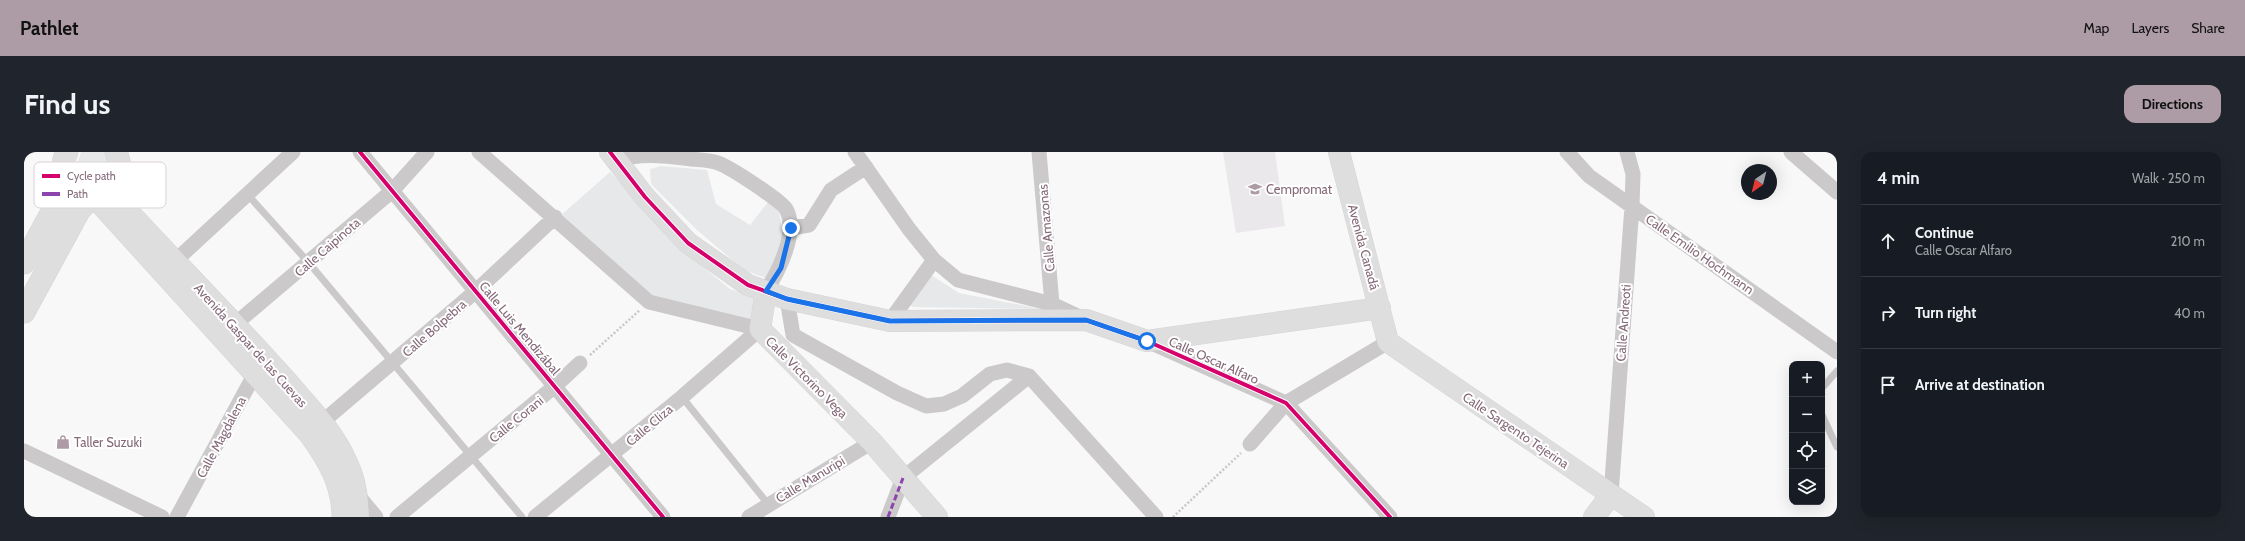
<!DOCTYPE html>
<html lang="en">
<head>
<meta charset="utf-8">
<style>
  body { margin:0; font-family:Cabin,sans-serif; background:#20242c; color:#f1f3f6 }
  .controls { position:absolute; right:12px; bottom:12px; display:grid; overflow:hidden; border-radius:8px; box-shadow:0 4px 16px #0002 }
  .controls button { width:36px; height:36px; display:grid; place-items:center; padding:0; border:0; border-bottom:1px solid #363941; background:#171b24; color:#f1f3f6; font:20px sans-serif }
  .compass { position:absolute; left:1717px; top:12px; width:36px; height:36px; border-radius:50%; background:#171b24; box-shadow:0 4px 16px #0002; rotate:215deg }
  .stop { position:absolute; width:12px; height:12px; margin:-9px; border:3px solid #1a73e8; border-radius:50%; background:#fff }
  .stop.end { background:#1a73e8; border-color:#fff; box-shadow:0 1px 4px #0008 }
  .list { margin:0; padding:0; list-style:none }
  h2 { display:flex; justify-content:space-between; align-items:center; height:52px; margin:0; padding:0 16px; font-size:17px }
  h2 small { font-size:13px; font-weight:400; color:#9ea1a6 }
  .list li { display:grid; grid-template-columns:26px 1fr auto; gap:12px; align-items:center; box-sizing:border-box; height:72px; padding:0 16px; border-top:1px solid #363941 }
  .list b { display:block; font-size:15px; white-space:nowrap }
  .list p { margin:0; font-size:13px; white-space:nowrap; color:#9ea1a6 }
  .list em { font-size:13px; font-style:normal; color:#9ea1a6 }
  .icon { flex:none; width:22px; height:22px; fill:none; stroke:currentColor; stroke-width:2; stroke-linecap:round; stroke-linejoin:round }
  .map { position:relative; flex:none; width:1813px; height:365px; overflow:hidden; border-radius:12px }
  header { display:flex; align-items:center; gap:24px; box-sizing:border-box; height:56px; padding:0 20px; background:#ad9ca5; color:#111 }
  header strong { font-size:19px }
  nav { display:flex; gap:22px; margin-inline-start:auto; font-size:14px }
  .intro { display:flex; align-items:center; justify-content:space-between; box-sizing:border-box; height:96px; padding:0 24px }
  h1 { margin:0; font-size:28px }
  .button { padding:10px 18px; border-radius:12px; background:#ad9ca5; color:#111; font-size:14px; font-weight:700 }
  main { display:flex; gap:24px; padding:0 24px }
  aside { flex:1; background:#171b24; border-radius:12px; box-shadow:0 4px 16px #0002 }
  .map>svg:first-child { display:block }
</style>
</head>
<body>
<header>
<strong>Pathlet</strong>
<nav><a>Map</a><a>Layers</a><a>Share</a></nav>
</header>
<div class="intro"><h1>Find us</h1><a class="button">Directions</a></div>
<main>
<div class="map">
<svg width="1813" height="365" viewBox="0 0 1813 365">
  <rect width="100%" height="100%" fill="#f8f8f8"/>
  <path fill="#eae8ea" d="M1199,0H1251L1261,74L1212,81Z"/>
  <path fill="#e6e8ea" d="M57,0H82L85,16C76,31 59,28 53,12Z
    M637,14L683,18L692,52L726,73L745,49L755,61L759,80L747,128L720,118L673,78L627,32L626,17Z
    M586,20L674,111L706,137L734,145L724,182L648,159L623,146L535,65Z
    M907,123L935,141L1017,157L890,155L885,153Z"/>
  <g fill="none" stroke-linecap="round" stroke-linejoin="round">
    <defs>
      <path id="secondary" d="M586,0L621,45L664,91L724,133L763,147L866,169L1062,168L1123,189L1356,156
        M1315,0L1364,190L1620,365
        M742,139L736,177L848,290L913,365
        M1570,365L1587,343"/>
      <path id="primary" d="M87,38L106,62C158,118 211,172 262,229C284,255 310,280 323,312C331,329 333,346 334,365
        M70,44L285,281C304,307 319,332 319,365"/>
      <path id="highway" d="M43,0C39,7 38,16 41,24C53,61 111,45 92,0
        M0,111L43,32
        M0,160L55,59L68,44"/>
    </defs>
    <use href="#secondary" stroke="#d6d4d5" stroke-width="22"/>
    <use href="#primary" stroke="#d5d3d4" stroke-width="23"/>
    <use href="#highway" stroke="#d4d3d4" stroke-width="23"/>
    <path stroke="#c9c7c8" stroke-width="2.5" stroke-dasharray="2 2" stroke-linecap="butt" d="M566,203L616,158
      M1149,365L1217,301"/>
    <path stroke="#cbc9ca" stroke-width="7" d="M224,43L285,111L498,365
      M1798,236L1813,219
      M658,245L744,352
      M1798,263L1813,295"/>
    <path stroke="#cbc9ca" stroke-width="15" d="M336,0L639,365
      M455,0L625,150L736,177
      M831,0L885,77L910,108L934,128L1028,152L1058,166
      M1015,0L1028,152
      M1543,0L1565,24L1813,200
      M1767,0L1813,40
      M593,9C615,0 643,4 667,7C676,8 686,8 694,11C706,15 756,48 762,57C775,80 754,120 742,139
      M767,76L785,73L807,38L842,15
      M145,118L150,110L269,0
      M763,147L769,183L873,241L902,254L920,252L938,244L966,222L983,218L1005,224L1132,365
      M866,169L910,108
      M203,179L368,39L403,0
      M1123,189L1262,251L1366,365
      M290,277L452,139L531,65
      M1226,292L1262,251L1364,190
      M0,299L138,365
      M332,341L352,365
      M1587,343L1608,54L1609,22L1603,0
      M153,365L235,214
      M373,365L531,234L556,211
      M511,365L658,245L736,177
      M725,365L848,290
      M864,365L879,326L1005,224"/>
    <use href="#secondary" stroke="#dfdede" stroke-width="21"/>
    <use href="#primary" stroke="#dfdede" stroke-width="22"/>
    <use href="#highway" stroke="#dfdede" stroke-width="22"/>
    <path stroke="#8e44ad" stroke-width="3" stroke-dasharray="6 3" stroke-linecap="butt" d="M864,365L879,326"/>
    <defs>
      <path id="cycleway" d="M336,0L639,365
        M586,0L621,45L664,91L724,133L763,147L866,169L1062,168L1123,189L1262,251L1366,365"/>
    </defs>
    <use href="#cycleway" stroke="#fff" stroke-width="6"/>
    <use href="#cycleway" stroke="#d6006c" stroke-width="4"/>
  </g>
  <g fill="none" stroke-linecap="round" stroke-linejoin="round">
    <path stroke="#1a73e8" stroke-width="5" d="M767,76L757,116L742,139L763,147L866,169L1062,168L1123,189"/>
  </g>
  <defs>
    <symbol id="university-bare" viewBox="-9 -9 18 18"><path d="M0-5L7-2L0 1L-7-2ZM-4 1L0 2.5L4 1V4Q0 6-4 4Z" fill="#ad9ca5" stroke="#fff" stroke-width="2.5" paint-order="stroke"/></symbol>
    <symbol id="shop-bare" viewBox="-9 -9 18 18"><path d="M-5-2.5h2.3a2.7 3.5 0 0 1 5.4 0H5L5.5 6h-11ZM-1.5-2.5h3a1.5 2.3 0 0 0-3 0Z" fill="#ad9ca5" stroke="#fff" stroke-width="2.5" paint-order="stroke"/></symbol>
  </defs>
  <g fill-rule="evenodd">
    <use href="#university-bare" x="1221" y="27" width="20" height="20"/>
    <use href="#shop-bare" x="29" y="280" width="20" height="20"/>
  </g>
  <g text-anchor="middle" dominant-baseline="central" stroke-width="4" stroke-linejoin="round" paint-order="stroke">
    <g font-size="13" fill="#856a79" stroke="#fff" text-anchor="start">
      <text x="1242" y="37">Cempromat</text>
      <text x="50" y="290">Taller Suzuki</text>
    </g>
    <g font-size="13" fill="#856a79" stroke="#fff">
      <text transform="translate(1022 76) rotate(-95)">Calle Amazonas</text>
      <text transform="translate(303 95) rotate(-41)">Calle Caipinota</text>
      <text transform="translate(1340 95) rotate(75)">Avenida Canadá</text>
      <text transform="translate(1676 102) rotate(35)">Calle Emilio Hochmann</text>
      <text transform="translate(1599 171) rotate(-86)">Calle Andreoti</text>
      <text transform="translate(410 176) rotate(-41)">Calle Bolpebra</text>
      <text transform="translate(496 176) rotate(50)">Calle Luis Mendizábal</text>
      <text transform="translate(227 193) rotate(48)">Avenida Gaspar de las Cuevas</text>
      <text transform="translate(1190 208) rotate(24)">Calle Oscar Alfaro</text>
      <text transform="translate(783 225) rotate(45)">Calle Victorino Vega</text>
      <text transform="translate(492 267) rotate(-39)">Calle Corani</text>
      <text transform="translate(625 273) rotate(-40)">Calle Cliza</text>
      <text transform="translate(1492 278) rotate(34)">Calle Sargento Tejerina</text>
      <text transform="translate(197 285) rotate(-62)">Calle Magdalena</text>
      <text transform="translate(786 327) rotate(-31)">Calle Manuripi</text>
    </g>
  </g>
  <rect x="10" y="10" width="132" height="46" rx="6" fill="#fff" stroke="#dad2d7" stroke-width="1"/>
  <rect x="18" y="22" width="18" height="4" fill="#d6006c"/>
  <rect x="18" y="40" width="18" height="4" fill="#8e44ad"/>
  <g font-size="11" fill="#856a79">
    <text x="43" y="28">Cycle path</text>
    <text x="43" y="46">Path</text>
  </g>
</svg>
<div class="controls">
<button>+</button>
<button>−</button>
<button><svg class="icon" aria-label="locate" viewBox="0 0 24 24"><circle cx="12" cy="12" r="6"/><path d="M12 2v4M12 18v4M2 12h4M18 12h4"/></svg></button>
<button><svg class="icon" aria-label="layers" viewBox="0 0 24 24"><path d="M12 4l9 5-9 5-9-5zM3 14l9 5 9-5"/></svg></button>
</div>
<svg class="compass" viewBox="-18 -18 36 36"><path d="M0-13l5 13h-10z" fill="#e53935"/><path d="M0 13l5-13h-10z" fill="#9ea1a6"/></svg>
<div class="stop" style="left:1123px;top:189px"></div>
<div class="stop end" style="left:767px;top:76px"></div>
</div>
<aside>
<h2>4 min<small>Walk · 250 m</small></h2>
<ul class="list">
<li><svg class="icon" aria-label="ahead" viewBox="0 0 24 24"><path d="M12 20V5M6 11l6-6 6 6"/></svg><div><b>Continue</b><p>Calle Oscar Alfaro</p></div><em>210 m</em></li>
<li><svg class="icon" aria-label="right" viewBox="0 0 24 24"><path d="M7 20v-9h11M14 6l5 5-5 5"/></svg><div><b>Turn right</b></div><em>40 m</em></li>
<li><svg class="icon" aria-label="arrive" viewBox="0 0 24 24"><path d="M6 21V4h12l-3 4 3 4H6"/></svg><div><b>Arrive at destination</b></div></li>
</ul>
</aside>
</main>
</body>
</html>
